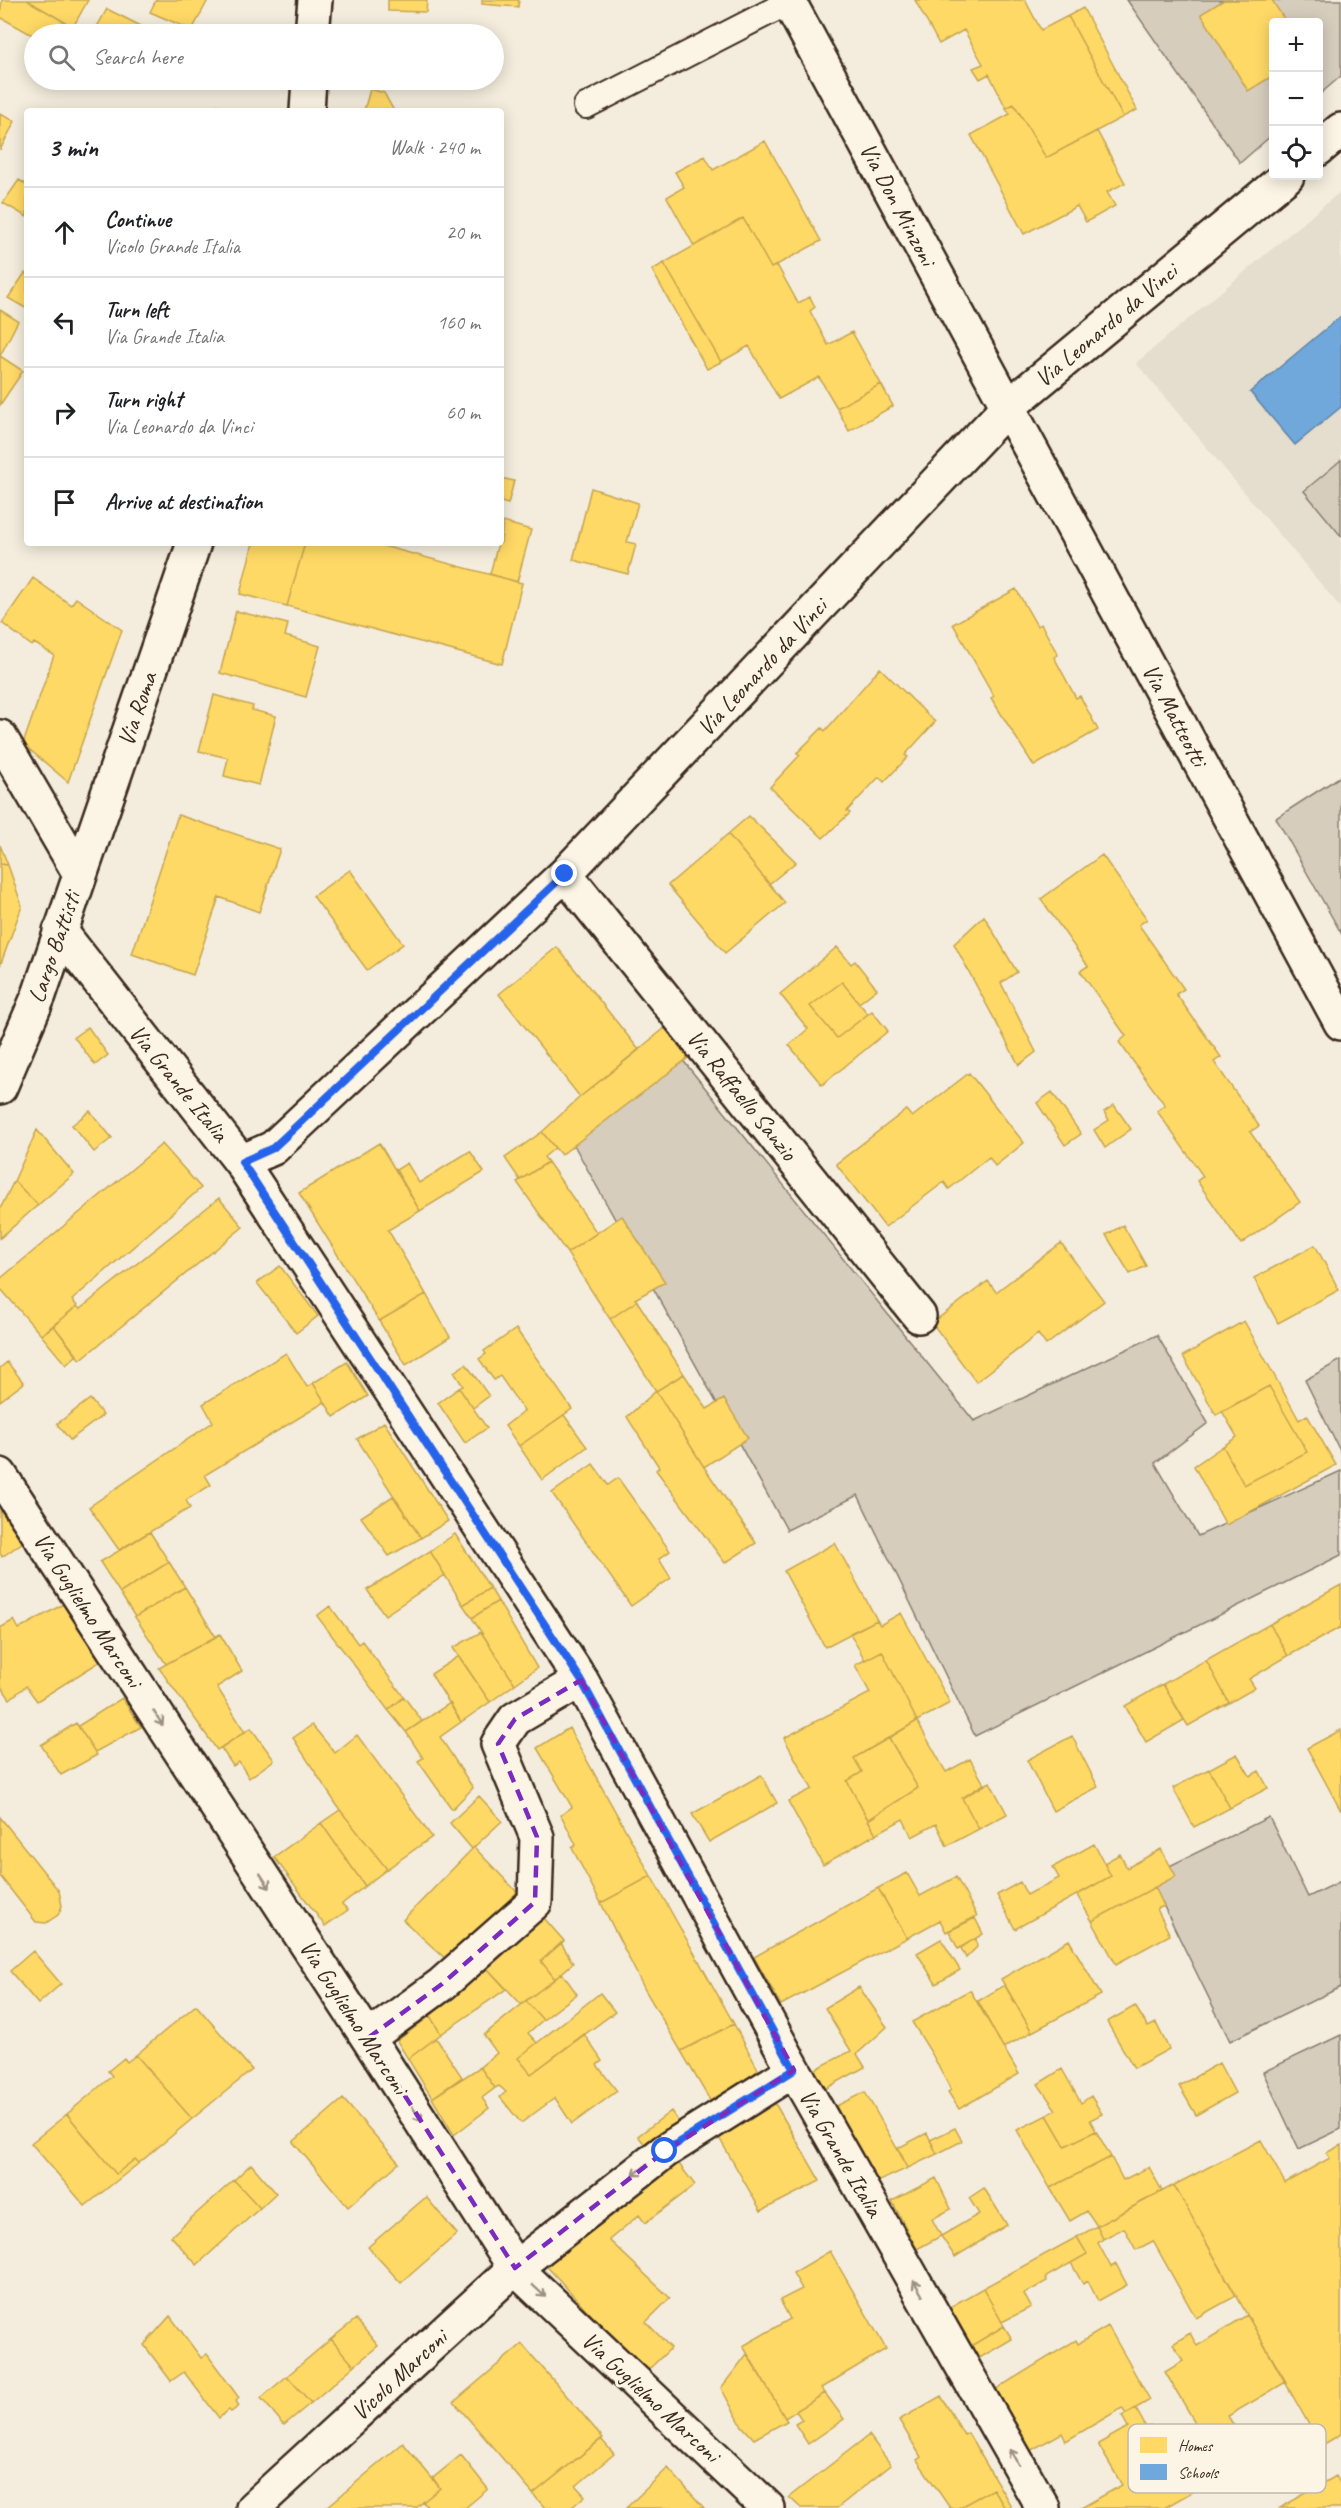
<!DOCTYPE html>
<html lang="en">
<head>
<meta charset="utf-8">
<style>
  body { margin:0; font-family:Caveat,sans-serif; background:#f6f6f6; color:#202124 }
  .controls { position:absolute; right:18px; top:18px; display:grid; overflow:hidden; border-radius:6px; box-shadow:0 3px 15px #0003 }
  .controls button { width:54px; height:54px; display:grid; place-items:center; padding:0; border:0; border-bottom:2px solid #e0e0e0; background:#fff; color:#202124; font:30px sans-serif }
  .stop { position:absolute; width:18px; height:18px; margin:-14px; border:4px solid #2563eb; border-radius:50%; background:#fff }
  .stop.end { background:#2563eb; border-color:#fff; box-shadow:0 2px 6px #0008 }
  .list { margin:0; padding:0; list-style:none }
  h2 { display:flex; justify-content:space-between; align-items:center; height:78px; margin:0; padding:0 24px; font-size:26px }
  h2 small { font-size:20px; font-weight:400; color:#757577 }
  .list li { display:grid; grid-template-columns:39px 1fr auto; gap:18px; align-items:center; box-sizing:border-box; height:90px; padding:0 24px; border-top:2px solid #e0e0e0 }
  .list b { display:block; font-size:22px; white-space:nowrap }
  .list p { margin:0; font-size:20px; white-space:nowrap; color:#757577 }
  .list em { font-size:20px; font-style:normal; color:#757577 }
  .icon { flex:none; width:33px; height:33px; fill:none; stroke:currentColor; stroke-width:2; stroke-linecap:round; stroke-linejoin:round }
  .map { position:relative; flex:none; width:1341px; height:2508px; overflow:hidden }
  .search { position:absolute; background:#fff; box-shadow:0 3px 15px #0003; left:24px; top:24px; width:480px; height:66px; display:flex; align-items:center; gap:15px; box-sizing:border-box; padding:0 21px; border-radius:33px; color:#757577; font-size:22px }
  .panel { position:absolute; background:#fff; box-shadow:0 3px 15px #0003; left:24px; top:108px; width:480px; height:438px; border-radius:6px }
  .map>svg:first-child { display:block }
</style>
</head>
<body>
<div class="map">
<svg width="1341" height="2508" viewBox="0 0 1341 2508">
  <rect width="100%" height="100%" fill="#f4eddd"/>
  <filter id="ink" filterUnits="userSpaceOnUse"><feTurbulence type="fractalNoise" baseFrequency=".0167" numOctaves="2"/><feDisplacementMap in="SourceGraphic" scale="12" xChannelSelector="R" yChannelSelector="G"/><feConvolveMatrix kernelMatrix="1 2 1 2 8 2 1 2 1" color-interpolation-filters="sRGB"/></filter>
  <g filter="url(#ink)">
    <path fill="#e5ddce" d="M1341,191V608L1136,363Z"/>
    <path fill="#d6cdbd" stroke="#887c6e" stroke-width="1.5" d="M1127,0H1341V76L1319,95L1318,22H1274L1273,134L1240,163Z
      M1341,460V536L1304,491Z
      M1341,776V933L1276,818Z
      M673,1048L974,1421L1157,1335L1208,1423L1155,1463L1198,1536L1341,1471V1555L975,1736L858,1495L787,1530L569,1136Z
      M1341,1360V1453L1305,1380Z
      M1269,1817L1308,1897L1341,1881V1987L1230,2041L1149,1876Z
      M1341,2035V2129L1299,2149L1263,2072Z"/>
    <path fill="#ffd966" stroke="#c4a450" stroke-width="1.5" d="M2,0H27L73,27L69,34L34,36L0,17Z
      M27,0H88L73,27Z
      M156,0H208L192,30L150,12Z
      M388,0H427L426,12L388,11Z
      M482,0H519L518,7L482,4Z
      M915,0H1025L1041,30L1068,16L1123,117L1046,158L1014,104L1006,108L989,74L980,79L973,68L983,64L964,30L939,44Z
      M1224,0H1272L1286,22H1274V75L1248,91L1201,14Z
      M1083,8L1137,110L1123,117L1068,16Z
      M107,9L147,29L146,34H93Z
      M370,89L384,93L394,111H364Z
      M1014,104L1046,158L1097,131L1125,183L1107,192L1115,206L1086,222L1077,206L1024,234L971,135L1010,114L1006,108Z
      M217,105L233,111H214Z
      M0,114L15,121L0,150Z
      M765,141L821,241L771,268L743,218L694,246L667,197L684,187L675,172L705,156L713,170Z
      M19,180L27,185V217L3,203Z
      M743,218L771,268L777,265L798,303L810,297L815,307L810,311L828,345L852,332L881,384L837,408L819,377L779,399L749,346L721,362L664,263Z
      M664,263L721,362L707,369L652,270Z
      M25,273L27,274V309L8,298Z
      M0,310L18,321L0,356Z
      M0,356L23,371L0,405Z
      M881,384L893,406L849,431L837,408Z
      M501,478L514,481L508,504L501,502Z
      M591,488L638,503L627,542L636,544L628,574L573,560Z
      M503,522L531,530L517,582L490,574L498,543H501Z
      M253,543H305L287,606L240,594Z
      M305,543H372L522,583L502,664L287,606Z
      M33,578L71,605L76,598L122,630L68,782L23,744L54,655L34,643L32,646L2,623Z
      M1016,589L1037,626L1041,624L1058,655L1054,657L1076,698L1080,696L1098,730L1034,766L991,698L994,696L953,624Z
      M236,611L288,624L285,636L320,646L306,697L220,673Z
      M880,668L935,722L905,755L908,757L884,782L879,777L847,811L850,813L823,838L770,787L800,755L797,753L822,728L825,731Z
      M214,695L253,706L252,710L276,716L259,785L224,776L228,758L199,751Z
      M178,815L280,849L259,912L219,897L193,975L132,954Z
      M749,816L796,862L769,884L728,834Z
      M728,834L785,903L725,953L668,885Z
      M0,845L8,865L0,864Z
      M1102,855L1147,919L1139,925L1184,989L1176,994L1221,1057L1214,1062L1259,1126L1250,1132L1300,1202L1241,1244L1197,1181L1203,1176L1157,1111L1165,1105L1119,1042L1126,1036L1080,971L1088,966L1041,899Z
      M0,864L8,865L22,906L0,966Z
      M350,870L403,944L367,970L313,896Z
      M984,916L1017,972L1001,983L1036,1052L1019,1065L954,944Z
      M557,947L639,1050L580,1097L499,994Z
      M837,947L851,964L855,961L877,989L859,1003L842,982L810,1006L837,1038L872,1011L888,1031L822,1085L789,1045L808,1029L780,994Z
      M842,982L868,1014L837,1038L810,1006Z
      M88,1027L108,1055L95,1065L74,1037Z
      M665,1028L688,1058L561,1155L542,1132L580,1097Z
      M969,1073L1024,1143L995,1166L989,1157L949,1189L944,1182L885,1227L836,1164L906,1110L912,1117Z
      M1052,1092L1081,1134L1065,1145L1037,1103Z
      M1114,1105L1131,1129L1105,1148L1094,1130L1109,1120L1104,1112Z
      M90,1111L112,1138L94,1152L72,1125Z
      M37,1130L74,1174L38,1205L14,1181Z
      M542,1132L555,1148L544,1157L548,1162L520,1180L505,1158Z
      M379,1143L420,1211L388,1230L426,1294L379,1321L299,1193Z
      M162,1144L201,1188L72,1300L77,1306L41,1335L0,1288V1279Z
      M470,1151L484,1172L420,1211L396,1170L407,1163L419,1183Z
      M548,1162L597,1233L567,1253L517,1182Z
      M14,1181L38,1205L0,1238V1209Z
      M219,1198L243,1227L80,1360L54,1326L77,1306L80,1309Z
      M622,1216L665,1282L635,1299L637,1301L610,1319L567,1253Z
      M1123,1225L1146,1266L1130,1274L1106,1235Z
      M1061,1243L1104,1301L1046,1345L1038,1334L976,1382L932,1323L988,1281L996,1292Z
      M1315,1245L1339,1290L1278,1323L1254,1278Z
      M280,1266L318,1316L296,1333L257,1283Z
      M426,1294L450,1337L406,1365L379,1321Z
      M637,1301L684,1374L656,1391L610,1319Z
      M1244,1321L1299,1420L1307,1415L1336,1465L1226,1525L1194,1466L1223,1446L1244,1485L1307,1452L1269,1386L1216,1415L1183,1356Z
      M54,1326L77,1355L66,1365L41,1335Z
      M516,1329L572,1409L519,1446L505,1426L524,1411L500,1376L494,1380L479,1359L486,1354L484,1351Z
      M286,1353L307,1387L313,1383L325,1402L205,1475L211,1485L186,1500L190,1508L119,1550L89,1507L213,1422L203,1404Z
      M7,1362L24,1383L0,1401V1368Z
      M347,1362L368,1396L334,1417L313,1383Z
      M466,1364L489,1396L473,1408L459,1388L463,1386L454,1372Z
      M684,1374L707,1409L724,1399L748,1438L704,1467L656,1391Z
      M1269,1386L1307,1452L1244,1485L1223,1446L1237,1437L1222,1411Z
      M459,1388L487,1428L465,1443L438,1403Z
      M656,1391L704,1467L756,1543L725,1563L656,1470L659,1467L627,1417Z
      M90,1399L103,1415L70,1440L57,1424Z
      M564,1415L587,1447L542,1480L519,1446Z
      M384,1422L448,1521L421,1538L357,1439Z
      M593,1464L608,1485L618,1478L670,1551L659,1559L671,1578L631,1606L552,1493Z
      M393,1496L421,1538L389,1556L361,1517Z
      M0,1510L23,1542L2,1557L0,1553Z
      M150,1532L169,1562L120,1593L100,1562Z
      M455,1534L490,1588L463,1605L430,1551Z
      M835,1543L877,1620L825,1647L784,1571Z
      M430,1551L445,1575L385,1615L367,1590Z
      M169,1562L185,1587L135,1617L120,1593Z
      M1341,1585V1627L1288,1656L1270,1624Z
      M185,1587L216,1637L166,1664L135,1617Z
      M490,1588L498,1601L472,1618L463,1605Z
      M498,1601L537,1668L515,1684L472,1618Z
      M67,1602L85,1629L82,1633L101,1661L37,1701L26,1686L10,1699L0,1685V1628L14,1620L19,1629Z
      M330,1606L358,1644L362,1641L404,1697L388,1710L317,1616Z
      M901,1613L950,1703L917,1721L882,1651L865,1660L850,1633L877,1620L880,1625Z
      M1270,1624L1288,1656L1249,1679L1255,1688L1229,1703L1206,1660Z
      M481,1632L515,1684L490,1702L453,1648Z
      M220,1634L242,1671L217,1687L245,1732L217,1750L159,1668Z
      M882,1651L917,1721L854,1758L862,1772L847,1781L876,1834L823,1865L788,1801L812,1789L784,1738L870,1693L855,1665Z
      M459,1656L490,1702L461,1722L431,1674Z
      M1206,1660L1229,1703L1188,1726L1163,1684Z
      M1163,1684L1184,1720L1146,1742L1125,1706Z
      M404,1697L422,1721L406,1732L388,1710Z
      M122,1698L141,1727L95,1752L78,1726Z
      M450,1703L461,1722L440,1737L473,1788L452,1809L418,1761L423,1758L406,1732Z
      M917,1721L946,1772L970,1759L984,1784L962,1798L979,1829L947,1846L936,1824L912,1837L903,1819L876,1834L868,1820L918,1788L889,1738Z
      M76,1723L97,1755L61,1775L41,1745Z
      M312,1725L335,1753L357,1735L432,1837L387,1869L340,1810L293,1738Z
      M251,1728L274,1760L249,1778L239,1762L233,1766L221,1748Z
      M569,1728L651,1876L601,1903L572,1848L576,1845L561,1815L572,1807L537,1748Z
      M1341,1730V1811L1307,1748Z
      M1072,1736L1098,1787L1053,1811L1027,1760Z
      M889,1738L918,1788L868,1820L847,1781L862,1772L854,1758Z
      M1237,1754L1250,1776L1259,1771L1268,1788L1230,1808L1209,1769Z
      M1209,1769L1230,1808L1194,1827L1173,1788Z
      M761,1775L777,1803L709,1842L692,1814Z
      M990,1782L1007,1814L979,1829L962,1798Z
      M479,1796L502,1821L472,1849L450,1823Z
      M340,1810L387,1869L365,1886L321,1823Z
      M0,1817L59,1891L62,1906L58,1915L46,1923L36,1922L0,1876Z
      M321,1823L365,1886L342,1904L348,1910L325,1926L274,1857Z
      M1094,1844L1111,1876L1015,1929L997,1895L1020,1882L1027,1895L1059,1878L1053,1867Z
      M474,1847L517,1892L448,1961L403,1920Z
      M1161,1849L1176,1876L1092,1921L1077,1895L1111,1876L1104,1863L1120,1854L1127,1868Z
      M907,1873L920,1896L956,1877L977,1916L946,1932L940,1920L907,1938L878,1888Z
      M651,1876L734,2024L681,2051L645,1990L601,1903Z
      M1155,1887L1164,1906L1157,1909L1170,1935L1116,1964L1092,1921Z
      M878,1888L907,1938L781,2005L754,1957Z
      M544,1918L564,1941L541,1961L555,1979L521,2004L486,1967Z
      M975,1918L983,1934L958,1949L949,1931Z
      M976,1938L977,1947L966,1958L961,1948Z
      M941,1939L960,1970L936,1984L917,1953Z
      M1069,1940L1101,1995L1032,2032L1001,1979Z
      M561,1943L573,1963L555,1979L541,1961Z
      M33,1951L61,1984L38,2004L10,1971Z
      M486,1967L506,1989L441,2034L430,2016Z
      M562,1973L577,1994L543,2020L526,2001Z
      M1005,1985L1032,2032L1003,2048L978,2001Z
      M859,1987L887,2027L857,2054L865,2067L825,2089L814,2070L851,2051L825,2008Z
      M970,1990L1019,2074L959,2109L948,2092L951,2090L932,2054L912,2022Z
      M600,1993L615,2012L531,2074L518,2058Z
      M526,2001L543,2020L528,2033L537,2043L518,2058L531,2074L584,2034L602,2061L597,2065L617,2091L572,2124L555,2098L521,2123L500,2097L506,2092L499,2086L495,2088L480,2067L497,2053L484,2035Z
      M196,2005L252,2070L192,2119L136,2055Z
      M1135,2006L1148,2027L1156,2023L1169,2049L1134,2068L1107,2022Z
      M430,2016L441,2034L408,2059L397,2041Z
      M734,2024L761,2075L712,2104L681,2051Z
      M436,2038L462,2077L432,2098L408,2059Z
      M136,2055L192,2119L139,2163L135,2159L116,2174L67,2114L112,2076L108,2071L124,2058L127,2062Z
      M1219,2063L1235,2093L1196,2115L1179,2086Z
      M480,2067L495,2088L482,2098L489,2108L454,2135L432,2098Z
      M1062,2069L1081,2103L1091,2096L1102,2114L1090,2120L1096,2131L1065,2146L1047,2115L1056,2110L1038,2084Z
      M865,2092L908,2168L877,2182L836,2106Z
      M343,2099L399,2163L348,2207L293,2142Z
      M773,2100L820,2181L761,2211L717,2134Z
      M671,2111L682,2127L650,2151L638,2136Z
      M67,2114L116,2174L135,2159L139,2163L85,2206L31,2143Z
      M1047,2115L1065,2146L1096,2131L1111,2157L1050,2188L1017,2130Z
      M955,2128L962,2141L937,2154L930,2140Z
      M927,2133L937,2154L908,2168L898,2148Z
      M1261,2140L1285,2183L1330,2158L1326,2153L1341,2145V2434L1321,2446L1174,2185Z
      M1111,2157L1123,2180L1149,2167L1162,2191L1097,2226L1087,2211L1070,2221L1050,2188Z
      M676,2160L695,2185L645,2223L639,2215L609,2240L670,2298L646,2322L671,2348L647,2371L617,2343L541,2260Z
      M251,2164L276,2193L260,2208L234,2180Z
      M936,2178L951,2209L932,2219L941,2236L917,2249L892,2201Z
      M234,2180L260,2208L197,2265L171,2236Z
      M1174,2185L1236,2296L1196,2318L1153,2241L1136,2250L1124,2228L1103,2239L1097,2226Z
      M984,2188L1007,2225L955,2257L941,2236L979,2214L969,2198Z
      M426,2197L457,2234L401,2283L368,2247Z
      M1097,2226L1103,2239L1098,2243L1111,2267L1116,2264L1127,2285L1098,2301L1088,2281L1083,2284L1071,2263L1087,2254L1077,2237Z
      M1077,2237L1087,2254L1046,2277L1047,2281L1024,2294L1031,2307L1002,2322L983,2288Z
      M830,2251L886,2349L821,2388L825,2393L785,2418L743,2346L790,2319L780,2300L802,2289L793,2273Z
      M983,2288L1004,2326L971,2346L948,2308Z
      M1247,2315L1286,2382L1228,2416L1234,2426L1200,2445L1216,2472L1205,2478L1185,2444L1202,2434L1165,2372L1183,2361L1173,2344L1190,2333L1197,2346Z
      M170,2316L201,2358L207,2354L239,2398L236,2401L239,2406L231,2412L229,2410L219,2418L184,2372L171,2381L144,2345Z
      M356,2319L378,2346L354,2366L331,2339Z
      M1004,2326L1012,2339L978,2359L971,2346Z
      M1108,2326L1150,2400L1126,2414L1122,2408L1066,2441L1062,2433L1028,2452L993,2391L1076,2340L1078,2344Z
      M331,2339L354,2366L311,2403L287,2376Z
      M522,2344L603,2438L533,2494L454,2402Z
      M747,2354L787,2421L754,2439L742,2426L721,2388Z
      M287,2376L311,2403L284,2425L261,2398Z
      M825,2393L844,2419L808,2444L795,2424L802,2420L796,2411Z
      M941,2396L964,2435L968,2433L1011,2506L1005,2508L993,2489L958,2508H950L917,2460L921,2457L899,2420Z
      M1136,2409L1147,2429L1151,2426L1167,2453L1185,2444L1208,2483L1164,2508H1081L1122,2485L1098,2444L1128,2427L1122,2416Z
      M869,2435L891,2465L837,2508H801L789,2497Z
      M601,2439L614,2454L576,2486L585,2496L571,2508H545L533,2494Z
      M403,2443L440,2488L423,2502L416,2508H326Z
      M461,2455L488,2489L465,2508H429L423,2502L440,2488L433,2478Z
      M668,2468L704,2508H626Z
      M1336,2476L1341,2485V2508H1280Z
      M993,2489L1005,2508H958Z"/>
    <path fill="#6fa8dc" stroke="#5f82a3" stroke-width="1.5" d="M1341,316V407L1295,445L1250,392Z"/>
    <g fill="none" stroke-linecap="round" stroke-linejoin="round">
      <defs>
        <path id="service" d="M586,106L789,2"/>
        <path id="minor" d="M788,0L1341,1023
          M312,34L315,0
          M307,111L309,80
          M1318,149L1341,130
          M0,737L80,874
          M565,874L919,1316
          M60,931L241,1162L581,1680L794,2070L1043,2508
          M0,1087L39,995L194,543
          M241,1162L273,1148L565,874L1008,407L1287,176
          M0,1475L368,2038L515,2268L768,2508
          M368,2038L442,1984L535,1902L537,1837L498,1744L515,1719L581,1680
          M253,2508L515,2268L665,2151L794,2070"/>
      </defs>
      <use href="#service" stroke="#3b2a1e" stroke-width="28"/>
      <use href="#minor" stroke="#3b2a1e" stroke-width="38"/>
      <use href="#service" stroke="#fcf5e5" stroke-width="24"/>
      <use href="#minor" stroke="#fcf5e5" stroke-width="33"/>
    </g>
    <defs><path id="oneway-shaft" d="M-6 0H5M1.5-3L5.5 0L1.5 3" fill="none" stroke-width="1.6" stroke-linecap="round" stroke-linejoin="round" transform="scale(1.5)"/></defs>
    <g stroke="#9c9082">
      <use href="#oneway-shaft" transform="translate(158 1718) rotate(57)"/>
      <use href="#oneway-shaft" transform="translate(265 1881) rotate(57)"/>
      <use href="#oneway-shaft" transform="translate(417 2114) rotate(57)"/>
      <use href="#oneway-shaft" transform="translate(640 2170) rotate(142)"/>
      <use href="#oneway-shaft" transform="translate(918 2288) rotate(-120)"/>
      <use href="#oneway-shaft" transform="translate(539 2291) rotate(43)"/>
      <use href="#oneway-shaft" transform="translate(1014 2457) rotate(-120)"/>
    </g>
  </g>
  <g fill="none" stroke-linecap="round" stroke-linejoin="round" filter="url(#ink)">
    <path stroke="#2563eb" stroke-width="8" d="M565,874L273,1148L242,1162L581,1680L794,2070L665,2151"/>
  </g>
  <path fill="none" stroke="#7b2cbf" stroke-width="4.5" stroke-dasharray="12 8" stroke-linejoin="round" d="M581,1680L794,2070L665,2151L515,2268L368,2038L442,1984L535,1902L537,1837L498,1744L515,1719Z"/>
  <g text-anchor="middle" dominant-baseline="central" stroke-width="6" stroke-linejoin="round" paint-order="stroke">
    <g font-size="24" fill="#3b2a1e" stroke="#fcf5e5">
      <text transform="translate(898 204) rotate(62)">Via Don Minzoni</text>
      <text transform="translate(1106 325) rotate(-40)">Via Leonardo da Vinci</text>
      <text transform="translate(762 667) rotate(-47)">Via Leonardo da Vinci</text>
      <text transform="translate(137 709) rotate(-71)">Via Roma</text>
      <text transform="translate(1175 715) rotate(62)">Via Matteotti</text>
      <text transform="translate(54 947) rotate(-71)">Largo Battisti</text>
      <text transform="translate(179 1083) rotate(51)">Via Grande Italia</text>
      <text transform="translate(742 1095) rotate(51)">Via Raffaello Sanzio</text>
      <text transform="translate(88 1610) rotate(57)">Via Guglielmo Marconi</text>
      <text transform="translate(354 2017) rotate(57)">Via Guglielmo Marconi</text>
      <text transform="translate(841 2153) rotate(60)">Via Grande Italia</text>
      <text transform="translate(399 2375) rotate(-43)">Vicolo Marconi</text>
      <text transform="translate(651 2397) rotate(43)">Via Guglielmo Marconi</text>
    </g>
  </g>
  <rect x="1128" y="2424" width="198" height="69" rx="9" fill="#fcf5e5" stroke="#c2b8a9" stroke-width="1.5"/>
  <rect x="1140" y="2437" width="27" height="16" fill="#ffd966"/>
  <rect x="1140" y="2464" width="27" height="16" fill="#6fa8dc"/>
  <g font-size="16" fill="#3b2a1e">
    <text x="1178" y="2451">Homes</text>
    <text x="1178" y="2478">Schools</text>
  </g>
</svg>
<div class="controls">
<button>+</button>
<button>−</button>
<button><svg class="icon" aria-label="locate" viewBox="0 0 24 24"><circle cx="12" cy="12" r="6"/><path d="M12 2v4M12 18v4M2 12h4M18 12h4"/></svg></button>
</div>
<div class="stop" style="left:665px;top:2151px"></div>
<div class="stop end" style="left:565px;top:874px"></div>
<div class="search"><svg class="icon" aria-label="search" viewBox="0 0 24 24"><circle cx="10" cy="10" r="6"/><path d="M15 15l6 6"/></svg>Search here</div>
<section class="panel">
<h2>3 min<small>Walk · 240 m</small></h2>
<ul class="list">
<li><svg class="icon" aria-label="ahead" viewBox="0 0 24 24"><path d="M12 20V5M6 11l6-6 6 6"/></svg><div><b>Continue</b><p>Vicolo Grande Italia</p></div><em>20 m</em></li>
<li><svg class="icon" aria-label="left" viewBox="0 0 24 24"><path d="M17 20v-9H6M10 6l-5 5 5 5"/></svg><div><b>Turn left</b><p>Via Grande Italia</p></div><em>160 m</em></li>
<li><svg class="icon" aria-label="right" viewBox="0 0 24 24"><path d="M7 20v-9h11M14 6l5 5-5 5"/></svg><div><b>Turn right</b><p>Via Leonardo da Vinci</p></div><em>60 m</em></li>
<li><svg class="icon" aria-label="arrive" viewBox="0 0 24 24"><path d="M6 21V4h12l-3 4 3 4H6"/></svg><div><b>Arrive at destination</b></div></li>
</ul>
</section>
</div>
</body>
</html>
